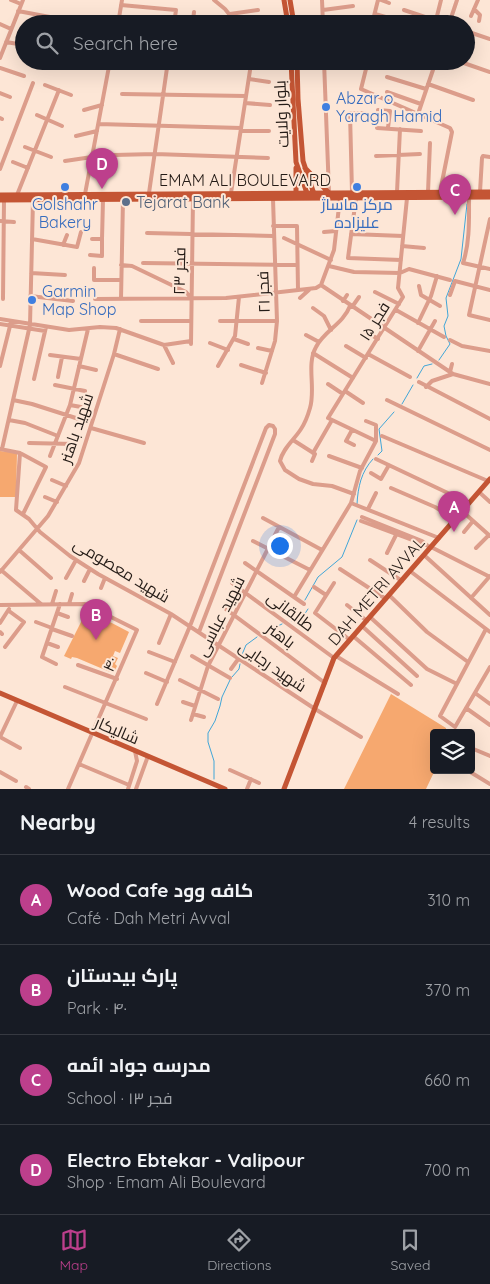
<!DOCTYPE html>
<html lang="en">
<head>
<meta charset="utf-8">
<style>
  body { margin:0; font-family:Quicksand,Cairo,sans-serif; background:#20242c; color:#f1f3f6 }
  .controls { position:absolute; right:15px; bottom:15px; display:grid; overflow:hidden; border-radius:5px; box-shadow:0 5px 20px #0002 }
  .controls button { width:45px; height:45px; display:grid; place-items:center; padding:0; border:0; border-bottom:1px solid #363941; background:#171b24; color:#f1f3f6; font:25px sans-serif }
  .you { position:absolute; left:279px; top:545px; width:18px; height:18px; margin:-12px; border:4px solid #fff; border-radius:50%; background:#1a73e8; box-shadow:0 0 0 8px #1a73e833 }
  .badge { display:grid; place-items:center; width:32px; height:32px; border-radius:50%; background:#bd3f8c; color:#fff; font-size:16px; font-weight:700 }
  .pin { position:absolute; translate:-50% -41px; filter:drop-shadow(0 1px 2px #0008) }
  .pin::after { content:''; position:absolute; top:26px; width:18px; height:15px; background:inherit; clip-path:polygon(0 0,100% 0,50% 100%) }
  .list { margin:0; padding:0; list-style:none }
  h2 { display:flex; justify-content:space-between; align-items:center; height:65px; margin:0; padding:0 20px; font-size:21px }
  h2 small { font-size:16px; font-weight:400; color:#9ea1a6 }
  .list li { display:grid; grid-template-columns:32px 1fr auto; gap:15px; align-items:center; box-sizing:border-box; height:90px; padding:0 20px; border-top:1px solid #363941 }
  .list b { display:block; font-size:19px; white-space:nowrap }
  .list p { margin:0; font-size:16px; white-space:nowrap; color:#9ea1a6 }
  .list em { font-size:16px; font-style:normal; color:#9ea1a6 }
  .icon { flex:none; width:28px; height:28px; fill:none; stroke:currentColor; stroke-width:2; stroke-linecap:round; stroke-linejoin:round }
  .map { position:relative; flex:none; width:490px; height:789px; overflow:hidden }
  .search { position:absolute; background:#171b24; box-shadow:0 5px 20px #0002; left:15px; right:15px; top:15px; height:55px; display:flex; align-items:center; gap:12px; box-sizing:border-box; padding:0 18px; border-radius:28px; color:#9ea1a6; font-size:19px }
  .sheet { height:425px; background:#171b24 }
  nav { display:flex; justify-content:space-around; align-items:center; box-sizing:border-box; height:70px; border-top:1px solid #363941; background:#171b24; font-size:14px; color:#9ea1a6 }
  nav a { display:grid; justify-items:center; gap:2px }
  nav .on { color:#bd3f8c }
  .map>svg:first-child { display:block }
</style>
</head>
<body>
<div class="map">
<svg width="490" height="789" viewBox="0 0 490 789">
  <rect width="100%" height="100%" fill="#fde6d6"/>
  <path fill="#f6a86f" d="M0,451L17,453L16,497H0Z
    M87,610L129,632L120,653L115,651L113,656L118,658L115,664L117,666L115,670L110,672L77,658L72,657L71,659L64,656Z
    M391,694L446,728V733H434V770H435L426,789H344Z"/>
  <g fill="none" stroke-linecap="round" stroke-linejoin="round">
    <path stroke="#41a6d8" stroke-width="1" d="M439,360L450,344L446,336L444,326L448,316L446,298L461,259L467,204
      M417,378L424,366L432,364
      M402,404L413,385
      M378,455L382,451L379,429L394,412
      M357,504C358,487 361,472 373,459
      M305,600L318,577L342,557L357,520
      M292,621L304,615L308,609
      M262,634L282,624
      M241,657L246,645L257,637
      M232,677L239,669L240,664
      M214,779V761L208,742V733L215,721L220,706L222,697L230,680"/>
    <path stroke="#dc9d8b" stroke-width="4" d="M11,0L21,4
      M214,0L225,9L237,24
      M322,0L323,24
      M381,0L389,3
      M121,5L176,10L174,24
      M474,9L480,15L479,21
      M323,10L353,6
      M404,10L446,24
      M18,11L87,24
      M194,12L193,20H198L197,24
      M230,14L258,10
      M375,14L389,18
      M471,16L478,0
      M436,20L441,0
      M0,24L11,29
      M118,24L122,0
      M372,24L378,0
      M449,24L457,0
      M466,31L490,39
      M6,42L24,45
      M0,58L23,0
      M151,61L251,64L231,193
      M324,61L329,193
      M368,61L361,89L450,128L452,132L440,192
      M422,61L434,65
      M458,61L490,72
      M352,63L366,69
      M0,68L24,76
      M387,77L426,89
      M249,79L269,82
      M428,84L473,100
      M45,85L71,95
      M387,92L421,104
      M0,93L10,97
      M122,94L246,96
      M245,103L270,105
      M84,110L102,105
      M378,110L390,111L388,128
      M418,114L436,61
      M37,115L62,126
      M0,118L2,119
      M98,124L241,128
      M377,128L421,131
      M241,131H269
      M76,136L97,131
      M25,147L51,157
      M114,155L155,154L268,158
      M376,156L420,154
      M65,161L92,157
      M13,162L28,168
      M0,169L33,83
      M352,192L350,113H364
      M397,192L400,129
      M428,192L430,143
      M480,192L482,158L483,156L490,157
      M149,193L168,61
      M85,194L110,61
      M17,195L59,90
      M469,197C469,219 470,242 463,263L490,269
      M356,198L348,258L401,260
      M490,219L469,315L490,320
      M0,221L14,222
      M273,226H297L298,290
      M324,232L336,231
      M147,233L273,236
      M351,234L403,236
      M284,238L331,260
      M32,239L77,247L81,232
      M92,239H102L103,200
      M63,245L67,235
      M402,246L424,248
      M90,255L102,256V239
      M143,263L297,265
      M121,265L132,266L186,292L192,299
      M329,266L354,272L400,273L409,269L450,280
      M94,268V280H121
      M31,273L65,275
      M321,285L453,374L490,384
      M321,285L334,250L340,198
      M419,286L421,295L440,306
      M375,292L399,304
      M450,295L455,281L490,290
      M30,296L73,301
      M300,298L310,289
      M3,299L4,200
      M95,299L226,298L316,288L321,285
      M121,299L123,199
      M343,301L347,295
      M350,306C343,324 324,331 316,347C306,365 316,388 310,408C308,415 305,423 301,429C294,440 283,448 280,461L285,470L299,479L313,484L332,486L354,494
      M352,307L359,297
      M313,308L324,316L331,330
      M396,310L444,337
      M0,319L69,330L100,327L116,328L164,345L191,341
      M141,321H191
      M220,321H277
      M418,323L431,296L437,276
      M0,324L45,331
      M365,331L378,339
      M306,335L319,342
      M234,339L248,344
      M450,340L462,346L490,351
      M210,343L228,350
      M191,344L193,199
      M164,345L173,363
      M346,346L366,358
      M258,348L272,351
      M418,351L435,321
      M313,353L353,378
      M114,354L158,369
      M368,354L410,377
      M50,355L81,359
      M241,365L266,373
      M0,366L11,322
      M79,366L96,370
      M218,366L235,336L239,297
      M450,372L452,364
      M58,377L62,357
      M34,379L46,327
      M419,382L490,419
      M262,383L275,341L277,321L273,199
      M328,384L343,394
      M55,385L85,391
      M426,387L432,381L453,374
      M345,391L363,403
      M13,400L32,404L82,420
      M387,400L490,450
      M70,405L81,407
      M9,420L25,423L58,436
      M91,428L144,443
      M352,430L346,441L354,445
      M382,436L488,481
      M293,440L315,454L312,461
      M376,441L328,418L403,297L398,288L407,198
      M29,443L74,444
      M0,449L20,453L46,467L23,514
      M2,449L30,325L33,200
      M20,453L16,510L29,519L40,532L70,556L98,574L171,614L315,709L361,737
      M313,453L332,420
      M50,456L70,405L88,329
      M329,456L362,468
      M376,459L469,503
      M371,473L381,479L389,465
      M52,480L66,486
      M391,488L435,507L455,519
      M479,492L490,502
      M45,497L57,502
      M351,503L439,538
      M368,509L376,493
      M462,511L490,536
      M362,517L422,541L428,546
      M263,518L322,550
      M361,521L431,547L490,577
      M464,532L473,521
      M253,541L310,570
      M476,548L489,535
      M19,550L51,578
      M387,553L396,535
      M424,555L490,615
      M370,560L402,581
      M245,563L304,604
      M340,569L386,599
      M1,570L41,604
      M410,571L490,632
      M0,572L48,516L79,463L114,354L120,329
      M66,578L76,560
      M84,581L90,569
      M232,583L334,658
      M334,583L315,613L350,640
      M314,587L326,595
      M101,588L105,578
      M389,595L427,632L468,662
      M294,597L351,503L360,471L376,441V425L366,421
      M471,598L490,576
      M52,604L56,591
      M69,604L72,594
      M0,605L85,604L137,630L68,789
      M347,605L367,621
      M223,607L325,683
      M57,613L68,617
      M370,617L427,669L457,684
      M36,622L52,628
      M0,623L9,609
      M362,626L417,676
      M52,629L72,636
      M486,629L440,716L455,727L490,667
      M0,632L2,634
      M353,636L411,685
      M47,643L58,647
      M159,643L171,614
      M5,647L24,622L9,611
      M149,652L175,662
      M192,656L230,678
      M336,656L398,694
      M56,664L42,657L60,604
      M78,665L117,679
      M231,669L239,658
      M146,673L167,682
      M180,680L218,699
      M65,687L146,719
      M475,693L490,704
      M183,702L195,706
      M157,704L190,626L266,428L269,425L273,426L275,429V434L199,632
      M466,708L490,725
      M193,714L204,717
      M191,720L208,666L279,527
      M0,737L17,701
      M0,737L20,748
      M471,748L490,756
      M79,764L129,785
      M230,770L259,783
      M467,770L490,784
      M0,772L16,781
      M26,787L29,789
      M128,789L137,761L135,751
      M136,789L148,756
      M247,789L251,779"/>
    <path stroke="#c45534" stroke-width="5" d="M284,0L288,24
      M290,0L294,24
      M291,61L296,162L308,196
      M297,61L298,99L303,161L314,194
      M305,168L329,193
      M296,193V168
      M0,195L490,192
      M0,200L490,197
      M0,693L225,789
      M284,789L334,658L490,479"/>
  </g>
  <g fill="#3f7fe0" stroke="#fde6d6" stroke-width="2">
    <circle cx="326" cy="107" r="5"/>
    <circle cx="65" cy="187" r="5"/>
    <circle cx="357" cy="187" r="5"/>
    <circle cx="32" cy="300" r="5"/>
  </g>
  <circle fill="#5c6f8a" stroke="#fde6d6" stroke-width="2" cx="126" cy="202" r="5"/>
  <g text-anchor="middle" dominant-baseline="central" stroke-width="4" stroke-linejoin="round" paint-order="stroke">
    <g font-size="16" fill="#366cbe" stroke="#fde6d6" text-anchor="start">
      <text x="336" y="98">Abzar o<tspan x="336" dy="18">Yaragh Hamid</tspan></text>
      <text x="65" y="204" text-anchor="middle">Golshahr<tspan x="65" dy="18">Bakery</tspan></text>
      <text x="357" y="204" text-anchor="middle">مرکز ماساژ<tspan x="357" dy="18">علیزاده</tspan></text>
      <text x="42" y="291">Garmin<tspan x="42" dy="18">Map Shop</tspan></text>
    </g>
    <g font-size="16" fill="#251c17" stroke="#fde6d6">
      <text transform="translate(281 114) rotate(-93)">بلوار ولایت</text>
      <text x="245" y="180">EMAM ALI BOULEVARD</text>
      <text transform="translate(179 271) rotate(-89)">فجر ۲۳</text>
      <text transform="translate(263 292) rotate(-92)">فجر ۲۱</text>
      <text transform="translate(374 321) rotate(-58)">فجر ۱۵</text>
      <text transform="translate(76 428) rotate(-71)">شهید باهنر</text>
      <text transform="translate(122 570) rotate(31)">شهید معصومی</text>
      <text transform="translate(376 591) rotate(-49)">DAH METRI AVVAL</text>
      <text transform="translate(291 611) rotate(37)">طالقانی</text>
      <text transform="translate(220 616) rotate(-63)">شهید عباسی</text>
      <text transform="translate(281 635) rotate(37)">باهنر</text>
      <text transform="translate(110 664) rotate(-66)">۴۰</text>
      <text transform="translate(273 666) rotate(34)">شهید رجایی</text>
      <text transform="translate(117 730) rotate(23)">شالیکار</text>
    </g>
    <g font-size="16" fill="#4e5e75" stroke="#fde6d6" text-anchor="start">
      <text x="136" y="202">Tejarat Bank</text>
    </g>
  </g>
</svg>
<div class="controls">
<button><svg class="icon" aria-label="layers" viewBox="0 0 24 24"><path d="M12 4l9 5-9 5-9-5zM3 14l9 5 9-5"/></svg></button>
</div>
<div class="you"></div>
<div class="pin badge" style="left:454px;top:532px">A</div>
<div class="pin badge" style="left:96px;top:640px">B</div>
<div class="pin badge" style="left:455px;top:215px">C</div>
<div class="pin badge" style="left:102px;top:189px">D</div>
<div class="search"><svg class="icon" aria-label="search" viewBox="0 0 24 24"><circle cx="10" cy="10" r="6"/><path d="M15 15l6 6"/></svg>Search here</div>
</div>
<section class="sheet">
<h2>Nearby<small>4 results</small></h2>
<ul class="list">
<li><span class="badge">A</span><div><b>Wood Cafe کافه وود</b><p>Café · Dah Metri Avval</p></div><em>310 m</em></li>
<li><span class="badge">B</span><div><b>پارک بیدستان</b><p>Park · ۴۰</p></div><em>370 m</em></li>
<li><span class="badge">C</span><div><b>مدرسه جواد ائمه</b><p>School · فجر ۱۳</p></div><em>660 m</em></li>
<li><span class="badge">D</span><div><b>Electro Ebtekar - Valipour</b><p>Shop · Emam Ali Boulevard</p></div><em>700 m</em></li>
</ul>
</section>
<nav>
<a class="on"><svg class="icon" aria-label="map" viewBox="0 0 24 24"><path d="M3 6l6-2 6 2 6-2v14l-6 2-6-2-6 2zM9 4v14M15 6v14"/></svg>Map</a>
<a><svg class="icon" aria-label="directions" viewBox="0 0 24 24"><path d="M12 3l9 9-9 9-9-9zM9 14v-3h6M13 9l2 2-2 2"/></svg>Directions</a>
<a><svg class="icon" aria-label="saved" viewBox="0 0 24 24"><path d="M7 4h10v16l-5-4-5 4z"/></svg>Saved</a>
</nav>
</body>
</html>
